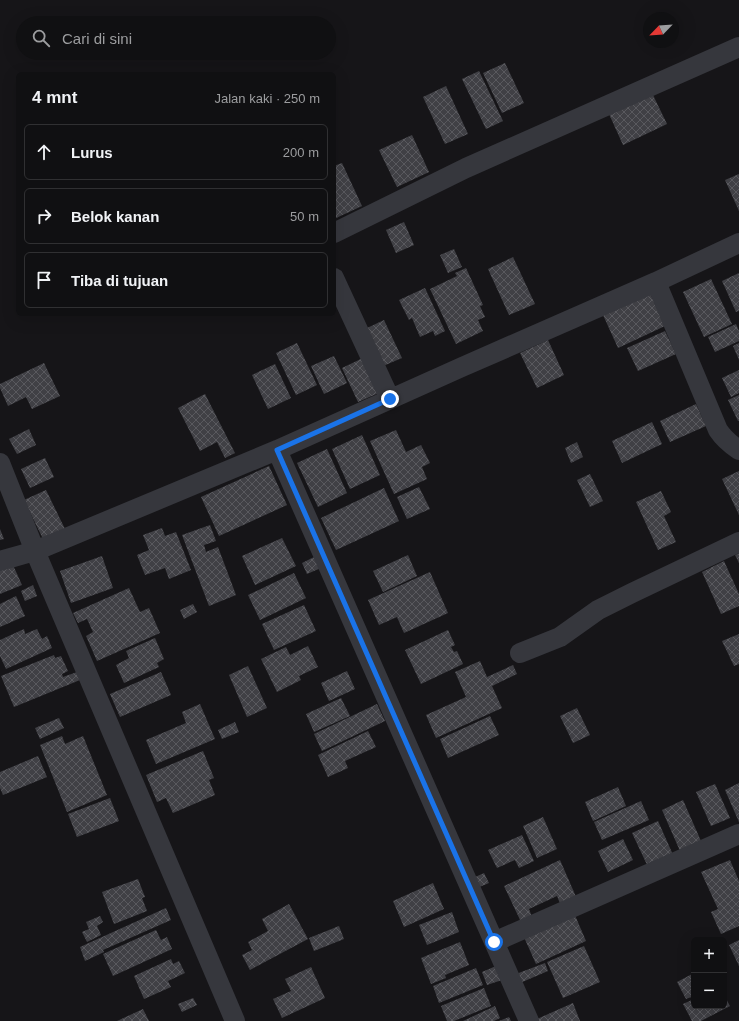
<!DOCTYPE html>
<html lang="id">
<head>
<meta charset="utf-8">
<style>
  body { margin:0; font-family:Arial,sans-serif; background:#19191b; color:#f1f3f6 }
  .controls { position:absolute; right:12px; bottom:12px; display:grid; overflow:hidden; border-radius:6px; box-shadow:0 4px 16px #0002 }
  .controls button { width:36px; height:36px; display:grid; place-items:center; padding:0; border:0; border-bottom:1px solid #303032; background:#101012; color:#f1f3f6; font:20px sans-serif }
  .compass { position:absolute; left:643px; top:12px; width:36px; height:36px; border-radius:50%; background:#101012; box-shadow:0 4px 16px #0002; rotate:245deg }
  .stop { position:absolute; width:12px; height:12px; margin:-9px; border:3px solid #1a73e8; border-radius:50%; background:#fff }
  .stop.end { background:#1a73e8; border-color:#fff; box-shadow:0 1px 4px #0008 }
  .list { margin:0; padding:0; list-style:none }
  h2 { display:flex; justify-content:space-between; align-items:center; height:52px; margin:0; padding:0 16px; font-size:17px }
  h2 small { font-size:13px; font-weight:400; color:#9c9d9f }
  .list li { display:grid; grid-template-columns:26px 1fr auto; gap:12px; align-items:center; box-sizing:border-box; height:56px; margin:0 8px 8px; padding:0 8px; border:1px solid #303032; border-radius:6px }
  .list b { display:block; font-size:15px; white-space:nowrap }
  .list em { font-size:13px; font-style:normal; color:#9c9d9f }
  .icon { flex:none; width:22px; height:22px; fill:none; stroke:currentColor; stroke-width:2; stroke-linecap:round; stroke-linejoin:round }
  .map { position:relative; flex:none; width:739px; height:1021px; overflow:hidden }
  .search { position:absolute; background:#101012; box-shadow:0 4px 16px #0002; left:16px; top:16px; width:320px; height:44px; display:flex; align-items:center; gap:10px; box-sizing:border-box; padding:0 14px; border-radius:22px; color:#9c9d9f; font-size:15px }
  .panel { position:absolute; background:#101012; box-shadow:0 4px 16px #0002; left:16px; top:72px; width:320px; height:244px; border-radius:6px }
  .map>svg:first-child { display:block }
</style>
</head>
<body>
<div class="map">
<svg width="739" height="1021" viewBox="0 0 739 1021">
  <defs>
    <pattern id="building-cross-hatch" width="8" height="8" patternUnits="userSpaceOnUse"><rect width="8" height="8" fill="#404045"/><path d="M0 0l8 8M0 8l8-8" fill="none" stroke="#59595e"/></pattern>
  </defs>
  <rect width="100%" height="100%" fill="#161518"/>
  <path fill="url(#building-cross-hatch)" d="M505,63L524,103L502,113L483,73Z
    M479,71L503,121L486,129L462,79Z
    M446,86L468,134L445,144L423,97Z
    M652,93L667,124L623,145L609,114Z
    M412,135L429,172L397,187L379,150Z
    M342,163L362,206L334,219V166Z
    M739,174V211L725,180Z
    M404,222L414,245L396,253L386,230Z
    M454,249L462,267L448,273L440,255Z
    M513,257L535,304L509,315L488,269Z
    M466,268L483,305L480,306L485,317L478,320L483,331L456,344L430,289L457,276L455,273Z
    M739,273V311L736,312L722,281Z
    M711,279L732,324L704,337L683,292Z
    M425,288L445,331L435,336L433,331L420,337L412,318L409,320L399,300Z
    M650,293L665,326L618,348L603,315Z
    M384,320L402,358L383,366L365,329Z
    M736,324L739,331V341L715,352L708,337Z
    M665,331L676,354L638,371L627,348Z
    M548,340L564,375L537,388L520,353Z
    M297,343L317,385L296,395L276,353Z
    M739,343V360L733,346Z
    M334,356L347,383L324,394L311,366Z
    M365,357L381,392L358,402L342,368Z
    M44,363L60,396L32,409L26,397L8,406L0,388V384Z
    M275,364L291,398L268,409L252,375Z
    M739,370V393L731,397L722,378Z
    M205,394L235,453L225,458L217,442L200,451L178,408Z
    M739,395V421H738L728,400Z
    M696,404L706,426L670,442L660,421Z
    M652,422L662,444L622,463L612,441Z
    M29,429L36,445L17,454L9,439Z
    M396,430L406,452L421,445L430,463L422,467L427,479L394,494L370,441Z
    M362,435L380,475L350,489L332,449Z
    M577,442L583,457L571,463L565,448Z
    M327,449L347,493L318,507L297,463Z
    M45,458L54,477L30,488L21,469Z
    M269,466L287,505L219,536L201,497Z
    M739,471V515L722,479Z
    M590,474L603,501L590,507L577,480Z
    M419,487L430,509L407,519L397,497Z
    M384,488L399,521L336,550L321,518Z
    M46,490L65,529L43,539L24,500Z
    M661,491L671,512L664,516L676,542L658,550L636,502Z
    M210,525L216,541L204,545L206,552L218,547L236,595L209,606L182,535Z
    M162,528L165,536L176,532L191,570L169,579L165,568L145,575L137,555L149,550L143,535Z
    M0,529L4,539L0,540Z
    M282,538L296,566L255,585L242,556Z
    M739,553V563L735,555Z
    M408,555L417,576L383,592L373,571Z
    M102,556L113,588L71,603L60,571Z
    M316,556L321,568L307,574L302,563Z
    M724,561L739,594V606L721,614L702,572Z
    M13,565L22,585L0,594V570Z
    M430,572L448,613L404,633L397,617L379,625L368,600Z
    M294,573L306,598L260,620L248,595Z
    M33,585L37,596L25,601L21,591Z
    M129,588L140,612L149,608L160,633L97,661L86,636L93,632L87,619L78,623L73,613Z
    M16,596L25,616L0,627V604Z
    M193,604L197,612L184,619L180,610Z
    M304,605L316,631L274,650L262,624Z
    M24,629L25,634L37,629L42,639L47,636L52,648L6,669L0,656V640Z
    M448,630L455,645L451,647L454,652L457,651L463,664L421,684L405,650Z
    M739,634V664L734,666L722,641Z
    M155,638L164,659L157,663L159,667L124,683L116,665L129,658L126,651Z
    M308,646L318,667L299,676L301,680L277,692L261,659L286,647L290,655Z
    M54,655L55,658L61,656L68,671L62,674L63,677L77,672L80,680L14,707L1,676Z
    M480,661L487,677L513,665L517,674L492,686L502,708L436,738L426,715L466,697L455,672Z
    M248,666L267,708L247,717L229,675Z
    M347,671L355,689L329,701L321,683Z
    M161,672L171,695L120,717L110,694Z
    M341,698L350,716L314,732L306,714Z
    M200,704L215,739L156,764L146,740L186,723L182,712Z
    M377,704L385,721L322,751L314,734Z
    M577,708L590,735L573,743L560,716Z
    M490,716L499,735L448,758L440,739Z
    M59,718L64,728L40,739L35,728Z
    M235,722L239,732L222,739L218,730Z
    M368,731L376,747L345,761L348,768L328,777L318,755Z
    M62,736L65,744L83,736L107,795L67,812L40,745Z
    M203,751L214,778L209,780L215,795L173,813L166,798L157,802L146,775Z
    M38,756L47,777L3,795L0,788V772Z
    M739,783V822L725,790Z
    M715,784L730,818L711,826L696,792Z
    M618,787L626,806L593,821L585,802Z
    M110,798L119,821L77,837L68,814Z
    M683,800L701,841L680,851L662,810Z
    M641,801L649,820L602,840L594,822Z
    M543,817L557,849L537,858L523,826Z
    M658,821L674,857L649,869L632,833Z
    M522,835L534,861L519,868L515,860L497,868L488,850Z
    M623,839L633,860L608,872L598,851Z
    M560,860L577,899L561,906L557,896L529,909L532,917L521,922L504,886Z
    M730,860L739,881V926L721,934L711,912L718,909L701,872Z
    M484,873L489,883L477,888L473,878Z
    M138,879L145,897L142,898L147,911L114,924L102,892Z
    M433,883L444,909L404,927L393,901Z
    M289,904L308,939L250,970L242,955L252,950L248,942L268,931L262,919Z
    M166,908L171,920L103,950L104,952L85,961L80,947Z
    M452,912L459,932L427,945L419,925Z
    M574,913L586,941L536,964L523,935Z
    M100,916L103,922L97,926L101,935L87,942L82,932L89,929L86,922Z
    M339,926L344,939L314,951L309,938Z
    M156,930L161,940L167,937L172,949L113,976L103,954Z
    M739,940V966L729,945Z
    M460,942L469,965L445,975L446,978L431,984L421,958Z
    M584,946L600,982L563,998L547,962Z
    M171,959L173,964L179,961L185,973L168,981L171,987L144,999L134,976Z
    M545,963L548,971L520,983L516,974Z
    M496,966L502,980L487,985L482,972Z
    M311,967L325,998L282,1018L273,999L291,991L285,979Z
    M476,968L483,985L439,1003L433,986Z
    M694,973V996L686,999L677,982Z
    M484,988L491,1006L454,1021H447L441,1006Z
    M724,995L730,1006L701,1021H692L683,1004L694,999V1006H724Z
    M193,998L197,1005L182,1012L178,1004Z
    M573,1003L580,1021H538L537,1019Z
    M495,1006L500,1018L494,1021H463Z
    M143,1009L149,1021H117Z
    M509,1017L511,1021H499Z"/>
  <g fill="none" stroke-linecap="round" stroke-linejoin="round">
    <path stroke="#36373d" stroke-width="20" d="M334,233L466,168L739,47
      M334,278L390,399
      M656,282L718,430C724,439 730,444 739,450
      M277,450L529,1021
      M0,463L35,551L235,1021
      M0,561L35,551L277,450L462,367L656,282L739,243
      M520,653L560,637L598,610L632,593L739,542
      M494,942L739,834"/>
  </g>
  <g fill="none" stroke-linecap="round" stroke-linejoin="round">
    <path stroke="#1a73e8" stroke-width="5" d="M390,399L277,450L494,942"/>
  </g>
</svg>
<div class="controls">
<button>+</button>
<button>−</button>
</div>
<svg class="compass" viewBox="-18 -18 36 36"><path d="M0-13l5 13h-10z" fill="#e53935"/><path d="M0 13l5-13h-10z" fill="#9c9d9f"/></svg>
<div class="stop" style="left:494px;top:942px"></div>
<div class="stop end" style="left:390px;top:399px"></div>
<div class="search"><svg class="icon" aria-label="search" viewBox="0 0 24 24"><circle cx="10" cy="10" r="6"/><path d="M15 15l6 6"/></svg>Cari di sini</div>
<section class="panel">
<h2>4 mnt<small>Jalan kaki · 250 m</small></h2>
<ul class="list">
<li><svg class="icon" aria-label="ahead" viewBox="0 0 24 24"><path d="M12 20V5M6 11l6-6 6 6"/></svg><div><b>Lurus</b></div><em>200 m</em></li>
<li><svg class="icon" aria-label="right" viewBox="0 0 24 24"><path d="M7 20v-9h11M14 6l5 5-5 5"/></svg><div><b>Belok kanan</b></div><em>50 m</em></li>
<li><svg class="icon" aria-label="arrive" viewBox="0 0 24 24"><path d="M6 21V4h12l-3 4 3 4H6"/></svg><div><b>Tiba di tujuan</b></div></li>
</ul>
</section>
</div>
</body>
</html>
